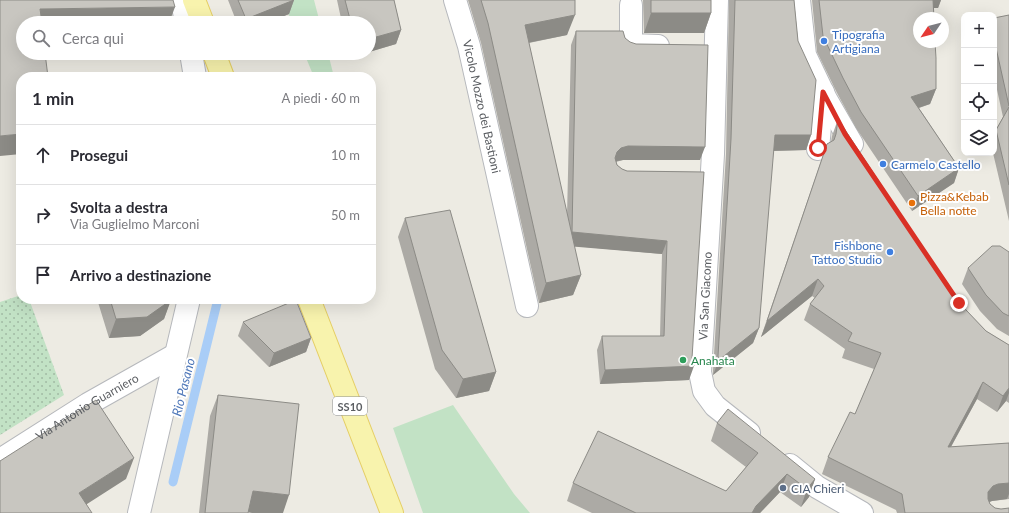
<!DOCTYPE html>
<html lang="it">
<head>
<meta charset="utf-8">
<style>
  body { margin:0; font-family:Lato,sans-serif; background:#f7f7f7; color:#2b2b33 }
  .controls { position:absolute; right:12px; top:12px; display:grid; overflow:hidden; border-radius:8px; box-shadow:0 4px 16px #0002 }
  .controls button { width:36px; height:36px; display:grid; place-items:center; padding:0; border:0; border-bottom:1px solid #e1e1e2; background:#fff; color:#2b2b33; font:20px sans-serif }
  .compass { position:absolute; left:913px; top:12px; width:36px; height:36px; border-radius:50%; background:#fff; box-shadow:0 4px 16px #0002; rotate:235deg }
  .stop { position:absolute; width:12px; height:12px; margin:-9px; border:3px solid #d93025; border-radius:50%; background:#fff }
  .stop.end { background:#d93025; border-color:#fff; box-shadow:0 1px 4px #0008 }
  .list { margin:0; padding:0; list-style:none }
  h2 { display:flex; justify-content:space-between; align-items:center; height:52px; margin:0; padding:0 16px; font-size:17px }
  h2 small { font-size:13px; font-weight:400; color:#7c7c81 }
  .list li { display:grid; grid-template-columns:26px 1fr auto; gap:12px; align-items:center; box-sizing:border-box; height:60px; padding:0 16px; border-top:1px solid #e1e1e2 }
  .list b { display:block; font-size:15px; white-space:nowrap }
  .list p { margin:0; font-size:13px; white-space:nowrap; color:#7c7c81 }
  .list em { font-size:13px; font-style:normal; color:#7c7c81 }
  .icon { flex:none; width:22px; height:22px; fill:none; stroke:currentColor; stroke-width:2; stroke-linecap:round; stroke-linejoin:round }
  .map { position:relative; flex:none; width:1009px; height:513px; overflow:hidden }
  .search { position:absolute; background:#fff; box-shadow:0 4px 16px #0002; left:16px; top:16px; width:360px; height:44px; display:flex; align-items:center; gap:10px; box-sizing:border-box; padding:0 14px; border-radius:22px; color:#7c7c81; font-size:15px }
  .panel { position:absolute; background:#fff; box-shadow:0 4px 16px #0002; left:16px; top:72px; width:360px; height:232px; border-radius:16px }
  .map>svg:first-child { display:block }
</style>
</head>
<body>
<div class="map">
<svg width="1009" height="513" viewBox="0 0 1009 513">
  <defs>
    <pattern id="park-dots" width="8" height="8" patternUnits="userSpaceOnUse"><rect width="8" height="8" fill="#c2e2c5"/><path d="M2 2h.1M6 6h.1" fill="none" stroke="#a1baa3" stroke-width="1.8" stroke-linecap="round"/></pattern>
  </defs>
  <rect width="100%" height="100%" fill="#edebe3"/>
  <path fill="#c2e2c5" d="M283,0H314L320,23H292Z
    M304,53H328L334,77H314Z
    M453,405L514,494L530,513H423L393,428Z"/>
  <path fill="url(#park-dots)" d="M21,295V299H29L64,395L0,435V302Z"/>
  <g fill="none" stroke-linecap="round" stroke-linejoin="round">
    <path stroke="#a9cdf7" stroke-width="9" d="M173,482L218,299"/>
    <defs>
      <g id="minor">
        <path d="M182,0L186,23"/>
        <path id="s1" d="M455,0L469,46L527,306"/>
        <path d="M717,0L713,154L700,372L704,391L715,406L749,433"/>
        <path d="M799,0L805,55L826,99L852,144"/>
        <path d="M631,5V45L658,46"/>
        <path d="M191,53L195,77"/>
        <path d="M818,149L823,92"/>
        <path id="s2" d="M0,460L88,404L175,355"/>
        <path d="M790,465L817,487L862,513"/>
        <path d="M139,513L189,299"/>
      </g>
      <path id="major" d="M194,0L203,23
        M214,53L223,77
        M309,299L392,513"/>
    </defs>
    <use href="#minor" stroke="#b6b8bc" stroke-width="24"/>
    <use href="#major" stroke="#e5ce64" stroke-width="24"/>
    <use href="#minor" stroke="#fff" stroke-width="22"/>
    <use href="#major" stroke="#f8f3ad" stroke-width="22"/>
  </g>
  <path fill="#acaaa5" d="M228,0H294L289,14L267,23H237Z
    M337,0H394L401,30L396,44L369,52V23H342Z
    M468,0H575L567,35L529,43L567,216L571,45L576,31L625,38L700,160H623L616,162L617,165L622,169L627,171L704,172L689,380L600,384L597,350L602,336H660L662,254L574,246L581,275L573,295L539,303L481,43Z
    M643,0H711V13L704,33H644Z
    M729,0H794L798,41L811,135L806,150L773,151L759,328L753,343L713,375V371L726,154Z
    M812,0H941L938,8H933L936,89L930,104L919,108L959,168L954,183L912,211L856,128L837,93L817,52Z
    M1009,15V221L993,153H994V135L996,130L1003,117L994,76V18Z
    M838,119L897,210L966,310L986,331L1009,345V403L1006,401L997,412L977,399L951,447L1009,443V499L992,501L989,502L990,504L995,508L1009,513H897L896,510L822,474L828,457L855,414L874,369L842,358L845,349L804,320L810,304L815,298L812,296L761,337L821,161L827,144L831,142L832,136Z
    M405,218L496,372L489,391L456,398L435,369L398,237Z
    M1009,252V336L997,329L980,311L962,284L968,268Z
    M97,299H171L164,319L140,336L109,338Z
    M243,322L311,338L306,352L269,367L238,336Z
    M218,395L248,512V513H199L210,416Z
    M717,423L815,479L809,497L801,507L780,492L760,513H592L567,501L573,483L726,491L746,467L711,441Z"/>
  <path fill="#8c8b86" d="M294,0L289,14L267,23H244L246,19Z
    M930,0H941L938,8H927Z
    M175,7L169,23H35L40,9Z
    M651,13H711L704,33H644Z
    M575,15L567,35L517,45L525,25Z
    M401,30L396,44L369,52V39Z
    M352,53H365L351,57Z
    M936,89L930,104L906,112L911,97Z
    M21,134V154L0,156V136Z
    M775,135H811L806,150L769,151Z
    M628,146L705,147L700,160H623L617,161L612,166L617,152L621,148Z
    M959,168L954,183L912,211L918,196Z
    M572,232L667,241L662,254L567,246Z
    M581,275L573,295L539,303L546,283Z
    M818,279L812,296L761,337L767,321Z
    M171,300L164,319L140,336L109,338L116,319Z
    M759,328L753,343L713,375L719,360Z
    M311,338L306,352L269,367L274,353Z
    M694,366L689,380L600,384L605,370Z
    M496,372L489,391L456,398L463,379Z
    M983,382L977,399L942,463L948,447Z
    M1009,388V393L1006,401L997,412L1003,396Z
    M134,458L126,479L73,513L79,493Z
    M787,474L780,492L760,513H752L756,506Z
    M815,479L809,497L801,507L807,489Z
    M1009,483V494L1007,499L992,501L987,503L988,492L993,486L998,484Z
    M253,491L289,495L283,513H252L246,512Z"/>
  <path fill="#c8c6c0" stroke="#8c8b86" d="M0,0H173L175,7L40,9L42,23H23V53H45L48,77H21V134L0,136Z
    M238,0H294L246,19Z
    M345,0H394L401,30L369,39V23H351Z
    M481,0H575V15L525,25L581,275L546,283L488,23Z
    M651,0H711V13H651Z
    M735,0H794L798,41L816,80L811,135H775L759,328L719,360L718,356L731,139Z
    M819,0H933L934,18H919V42H935L936,58V89L911,97L959,168L918,196L861,112L843,78L823,36Z
    M1009,15V106L994,39V18Z
    M576,31H623L625,38L630,42L636,44L708,45L705,147L628,146L621,148L617,152L615,158L617,165L622,169L627,171L704,172L692,358L694,366L605,370L602,336H664L667,241L572,232Z
    M1009,107V185L996,130Z
    M838,119L897,209H896L966,310L986,331L1009,345V388L1003,396L983,382L948,447L1009,443V483L998,484L993,486L988,492V499L990,504L995,508L1001,509L1009,508V513H905L902,494L828,457L850,412L855,414L881,353L848,341L852,333L810,304L824,286L818,279L767,321L827,144L834,140L836,134Z
    M450,210L496,372L463,379L442,350L405,218Z
    M992,246H1000L1009,252V316L1003,313L986,295L968,268Z
    M110,299H171V300L147,317L116,319Z
    M296,300L311,338L274,353L243,322Z
    M218,395L299,404L289,495L253,491L248,513H205Z
    M96,400L134,458L79,493L92,513H0V461Z
    M728,409L815,479L807,489L787,474L756,506L752,513H636L573,483L598,431L726,491L758,453L717,423Z"/>
  <g fill="none" stroke-linecap="round" stroke-linejoin="round">
    <path stroke="#d93025" stroke-width="5" d="M818,148L823,92L845,134L959,303"/>
  </g>
  <g fill="#3f7fe0" stroke="#fff" stroke-width="1.5">
    <circle cx="824" cy="41" r="4"/>
    <circle cx="883" cy="164" r="4"/>
    <circle cx="890" cy="252" r="4"/>
  </g>
  <circle fill="#e8710a" stroke="#fff" stroke-width="1.5" cx="912" cy="203" r="4"/>
  <circle fill="#2e9e5b" stroke="#fff" stroke-width="1.5" cx="683" cy="360" r="4"/>
  <circle fill="#5c6f8a" stroke="#fff" stroke-width="1.5" cx="783" cy="488" r="4"/>
  <g text-anchor="middle" dominant-baseline="central" stroke-width="4" stroke-linejoin="round" paint-order="stroke">
    <rect fill="#fff" stroke="#8c8e91" stroke-width="1" x="333" y="397" width="34" height="18" rx="3"/>
    <g font-size="11" font-weight="bold" fill="#5b5e62">
      <text x="350" y="406">SS10</text>
    </g>
    <g font-size="12" fill="#366cbe" stroke="#fff" text-anchor="start">
      <text x="832" y="34">Tipografia<tspan x="832" dy="14">Artigiana</tspan></text>
      <text x="891" y="164">Carmelo Castello</text>
      <text x="882" y="245" text-anchor="end">Fishbone<tspan x="882" dy="14">Tattoo Studio</tspan></text>
    </g>
    <g font-size="12" fill="#5b5e62" stroke="#fff">
      <text stroke="none"><textPath href="#s1" startOffset="110">Vicolo Mozzo dei Bastioni</textPath></text>
      <text transform="translate(705 296) rotate(-87)">Via San Giacomo</text>
      <text stroke="none"><textPath href="#s2" startOffset="102">Via Antonio Guarniero</textPath></text>
    </g>
    <g font-size="12" fill="#c56008" stroke="#fff" text-anchor="start">
      <text x="920" y="196">Pizza&amp;Kebab<tspan x="920" dy="14">Bella notte</tspan></text>
    </g>
    <g font-size="12" fill="#27864d" stroke="#fff" text-anchor="start">
      <text x="691" y="360">Anahata</text>
    </g>
    <g font-size="12" fill="#4e5e75" stroke="#fff" text-anchor="start">
      <text x="791" y="488">CIA Chieri</text>
    </g>
    <g font-size="13" font-style="italic" fill="#4e77b8" stroke="#fff">
      <text transform="translate(183 387) rotate(-76)">Rio Pasano</text>
    </g>
  </g>
</svg>
<div class="controls">
<button>+</button>
<button>−</button>
<button><svg class="icon" aria-label="locate" viewBox="0 0 24 24"><circle cx="12" cy="12" r="6"/><path d="M12 2v4M12 18v4M2 12h4M18 12h4"/></svg></button>
<button><svg class="icon" aria-label="layers" viewBox="0 0 24 24"><path d="M12 4l9 5-9 5-9-5zM3 14l9 5 9-5"/></svg></button>
</div>
<svg class="compass" viewBox="-18 -18 36 36"><path d="M0-13l5 13h-10z" fill="#e53935"/><path d="M0 13l5-13h-10z" fill="#7c7c81"/></svg>
<div class="stop" style="left:818px;top:148px"></div>
<div class="stop end" style="left:959px;top:303px"></div>
<div class="search"><svg class="icon" aria-label="search" viewBox="0 0 24 24"><circle cx="10" cy="10" r="6"/><path d="M15 15l6 6"/></svg>Cerca qui</div>
<section class="panel">
<h2>1 min<small>A piedi · 60 m</small></h2>
<ul class="list">
<li><svg class="icon" aria-label="ahead" viewBox="0 0 24 24"><path d="M12 20V5M6 11l6-6 6 6"/></svg><div><b>Prosegui</b></div><em>10 m</em></li>
<li><svg class="icon" aria-label="right" viewBox="0 0 24 24"><path d="M7 20v-9h11M14 6l5 5-5 5"/></svg><div><b>Svolta a destra</b><p>Via Guglielmo Marconi</p></div><em>50 m</em></li>
<li><svg class="icon" aria-label="arrive" viewBox="0 0 24 24"><path d="M6 21V4h12l-3 4 3 4H6"/></svg><div><b>Arrivo a destinazione</b></div></li>
</ul>
</section>
</div>
</body>
</html>
